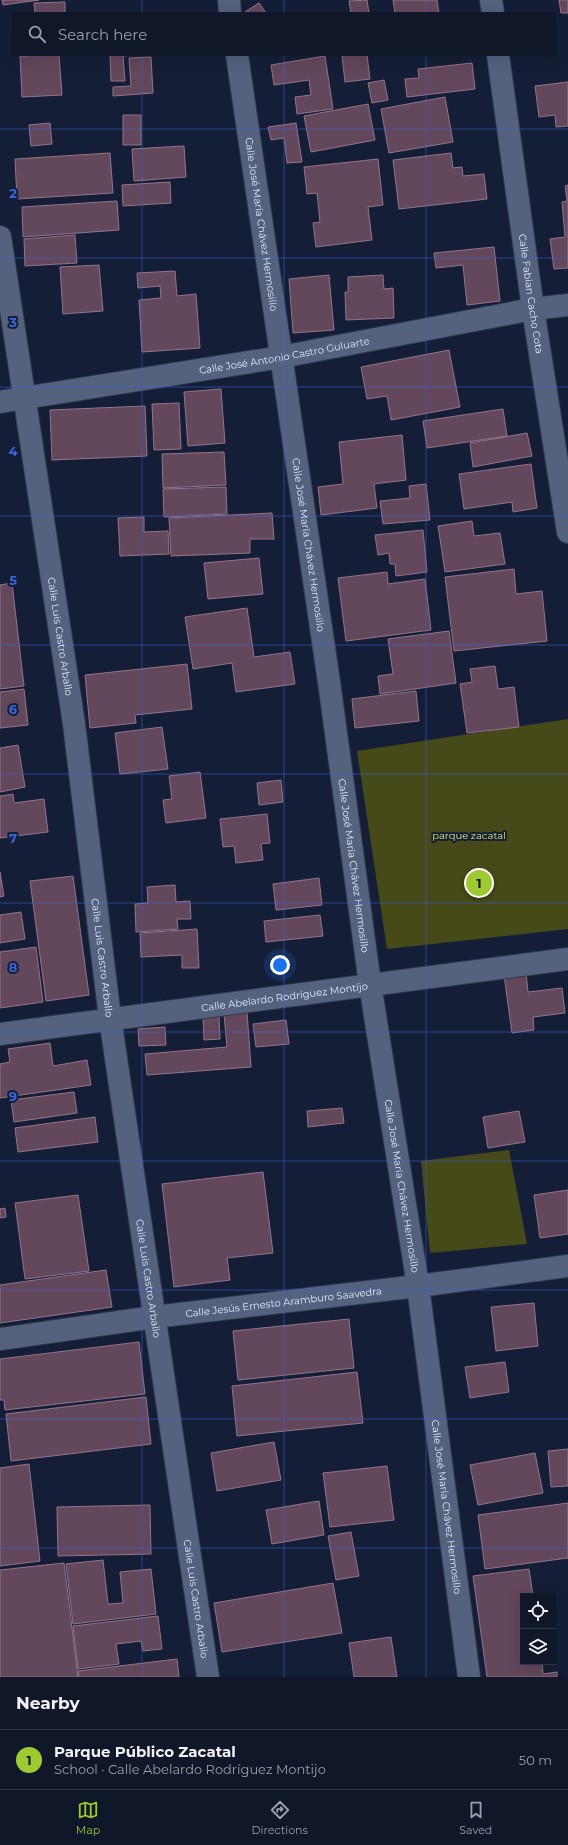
<!DOCTYPE html>
<html lang="en">
<head>
<meta charset="utf-8">
<style>
  body { margin:0; font-family:Montserrat,sans-serif; background:#182031; color:#f1f3f6 }
  .controls { position:absolute; right:12px; bottom:12px; display:grid; overflow:hidden; border-radius:0px; box-shadow:0 4px 16px #0002 }
  .controls button { width:36px; height:36px; display:grid; place-items:center; padding:0; border:0; border-bottom:1px solid #2f3646; background:#0f1729; color:#f1f3f6; font:20px sans-serif }
  .you { position:absolute; left:280px; top:965px; width:14px; height:14px; margin:-10px; border:3px solid #fff; border-radius:50%; background:#1a73e8; box-shadow:0 0 0 6px #1a73e833 }
  .badge { display:grid; place-items:center; width:26px; height:26px; border-radius:50%; background:#9dca30; color:#111; font-size:13px; font-weight:700 }
  .pin { position:absolute; translate:-50% -50%; border:2px solid #fff; box-shadow:0 1px 4px #0006 }
  .list { margin:0; padding:0; list-style:none }
  h2 { display:flex; justify-content:space-between; align-items:center; height:52px; margin:0; padding:0 16px; font-size:17px }
  h2 small { font-size:13px; font-weight:400; color:#9b9fa8 }
  .list li { display:grid; grid-template-columns:26px 1fr auto; gap:12px; align-items:center; box-sizing:border-box; height:60px; padding:0 16px; border-top:1px solid #2f3646 }
  .list b { display:block; font-size:15px; white-space:nowrap }
  .list p { margin:0; font-size:13px; white-space:nowrap; color:#9b9fa8 }
  .list em { font-size:13px; font-style:normal; color:#9b9fa8 }
  .icon { flex:none; width:22px; height:22px; fill:none; stroke:currentColor; stroke-width:2; stroke-linecap:round; stroke-linejoin:round }
  .map { position:relative; flex:none; width:568px; height:1677px; overflow:hidden }
  .search { position:absolute; background:#0f1729; box-shadow:0 4px 16px #0002; left:12px; right:12px; top:12px; height:44px; display:flex; align-items:center; gap:10px; box-sizing:border-box; padding:0 14px; border-radius:0px; color:#9b9fa8; font-size:15px }
  .sheet { height:112px; background:#0f1729 }
  nav { display:flex; justify-content:space-around; align-items:center; box-sizing:border-box; height:56px; border-top:1px solid #2f3646; background:#0f1729; font-size:11px; color:#9b9fa8 }
  nav a { display:grid; justify-items:center; gap:2px }
  nav .on { color:#9dca30 }
  .map>svg:first-child { display:block }
</style>
</head>
<body>
<div class="map">
<svg width="568" height="1677" viewBox="0 0 568 1677">
  <rect width="100%" height="100%" fill="#141f37"/>
  <path fill="#464918" d="M568,719V929L387,949L357,751Z
    M509,1150L527,1244L430,1253L421,1161Z"/>
  <path fill="#63475b" stroke="#94758a" d="M2,0H39L3,5Z
    M367,0L369,13H351L349,1Z
    M393,0H437L439,13H395Z
    M559,0H568V13H561Z
    M65,2V13H35L34,3Z
    M259,3L266,13H246L245,12Z
    M59,55L62,95L22,97L20,56Z
    M110,55H137L123,56L125,81H111Z
    M351,55H367L370,79L345,82L342,56Z
    M325,56L333,109L297,114L295,97L311,95L309,80L274,85L271,65Z
    M151,57L153,93L113,96V87L131,86L129,58Z
    M472,63L475,89L407,97L405,79L419,78L418,69Z
    M384,80L388,100L372,103L368,83Z
    M568,82V126L556,127L555,115L539,117L535,86Z
    M445,97L453,142L389,153L381,109Z
    M368,104L375,140L311,152L304,116Z
    M123,115H141V145H123Z
    M50,123L52,144L31,146L29,125Z
    M296,123L302,162L287,163L284,138L271,140L268,127Z
    M184,146L186,177L134,181L132,149Z
    M110,153L113,193L17,199L15,159Z
    M451,153L453,168L462,167L463,176L484,174L487,199L399,209L393,160Z
    M378,159L383,205L368,207L372,240L316,247L313,223L320,222L317,193L307,194L304,167Z
    M170,182L171,203L123,206L122,185Z
    M568,185V268L554,269L550,239L565,237L562,202L567,201L565,186Z
    M117,201L119,230L23,237L22,207Z
    M75,235L77,263L25,266L24,239Z
    M494,247L500,301L467,305L463,265L436,268L434,253Z
    M99,265L103,311L63,314L60,267Z
    M175,271L177,296L196,294L200,348L142,352L139,300L161,298L160,286L138,288L137,273Z
    M329,275L334,330L293,333L289,279Z
    M383,275L384,289L393,288L394,318L346,320L345,292H348V277Z
    M449,350L460,407L391,420L387,396L367,399L361,367Z
    M221,389L225,443L188,446L184,392Z
    M179,403L181,449L154,450L152,404Z
    M145,406L147,456L52,460L50,410Z
    M503,409L507,436L427,448L423,421Z
    M527,433L532,456L473,467L470,443Z
    M402,435L406,480L374,484L377,508L321,515L318,487L343,484L339,442Z
    M224,452L226,485L163,488L162,454Z
    M531,464L537,508L513,512L512,502L464,509L459,474Z
    M426,484L430,520L383,524L380,501L410,498L409,486Z
    M226,487L227,514L164,517L163,489Z
    M272,513L274,539H250V553L171,556L169,518Z
    M144,517V532L168,531L169,554L120,556L118,518Z
    M472,521L474,536L500,533L505,564L445,572L438,526Z
    M423,530L427,572L396,576L395,564H390L389,553L378,555L375,535Z
    M259,558L263,594L208,599L204,563Z
    M514,569L516,594L542,591L547,641L454,651L445,577Z
    M387,572L388,584L425,579L431,630L346,641L338,578Z
    M12,583L24,686L0,689V585Z
    M247,608L254,657L290,652L295,684L236,692L232,663L193,669L185,617Z
    M449,631L456,683L380,694L378,676L393,674L388,639Z
    M187,664L192,709L135,715L136,723L90,728L85,675Z
    M495,666L498,689L514,687L519,727L467,733L460,684L472,682L470,669Z
    M24,689L28,725L0,728V692Z
    M416,691L419,721L355,728L352,699Z
    M162,727L168,769L120,774L115,733Z
    M18,745L25,787L0,792V748Z
    M200,772L206,818L166,823L163,800L172,799L169,776Z
    M281,780L283,802L259,805L257,783Z
    M13,794L14,803L44,799L48,832L0,838V796Z
    M267,814L270,843L261,844L263,860L236,863L234,846L223,847L220,819Z
    M0,872L4,896L0,897Z
    M73,876L89,995L46,1001L30,881Z
    M319,878L322,905L276,910L273,884Z
    M175,885L176,902L190,901L191,919H177L178,929L136,932L135,904L148,903L147,887Z
    M21,912L25,939L0,943V915Z
    M320,915L323,936L266,942L264,921Z
    M197,929L199,968H182V955L141,957L140,933Z
    M36,947L43,1002L0,1008V952Z
    M526,972L528,992L562,988L565,1013L533,1017L534,1030L512,1033L504,975Z
    M247,1012L251,1067L147,1075L145,1054L227,1047L224,1014Z
    M219,1016L220,1039L204,1040L203,1017Z
    M286,1020L289,1044L256,1047L253,1024Z
    M165,1027L166,1045L139,1046L138,1029Z
    M50,1043L53,1066L87,1060L91,1085L0,1098V1064L10,1062L8,1049Z
    M74,1092L77,1113L14,1122L11,1100Z
    M342,1108L344,1123L308,1127L307,1111Z
    M519,1111L525,1142L488,1148L483,1117Z
    M95,1117L98,1142L18,1152L15,1128Z
    M263,1172L273,1253L227,1258L230,1280L174,1287L162,1184Z
    M568,1190V1234L540,1238L534,1195Z
    M78,1195L89,1271L25,1279L15,1203Z
    M5,1208L6,1217L0,1218V1209Z
    M106,1270L112,1307L0,1323V1285Z
    M534,1303L538,1346L496,1351L491,1307Z
    M349,1319L354,1368L238,1380L233,1331Z
    M139,1342L145,1394L5,1410L4,1400H0V1359Z
    M505,1362L509,1392L470,1398L465,1367Z
    M357,1372L363,1423L237,1436L232,1386Z
    M146,1397L151,1444L11,1461L6,1414Z
    M274,1442L281,1480L217,1491L211,1453Z
    M568,1449V1486L551,1487L548,1451Z
    M535,1453L543,1493L478,1505L470,1465Z
    M29,1464L40,1561L0,1566V1468Z
    M387,1466L394,1520L330,1527L323,1473Z
    M319,1501L324,1535L272,1544L266,1510Z
    M568,1503V1558L485,1569L478,1515Z
    M150,1505L151,1554L58,1556L57,1507Z
    M351,1532L359,1576L336,1580L328,1536Z
    M103,1560L108,1604L123,1603L120,1572L151,1569L156,1614L73,1624L66,1564Z
    M64,1563L78,1677H0V1570Z
    M529,1569L533,1596H523V1662H542L543,1674L557,1672V1677H487L473,1576Z
    M333,1583L342,1633L222,1652L214,1603Z
    M158,1616L162,1649L143,1651L141,1641L116,1644L119,1664L78,1669L73,1626Z
    M391,1637L397,1677H354L349,1643Z
    M177,1659L179,1677H79L78,1671Z"/>
  <g fill="none" stroke-linecap="round" stroke-linejoin="round">
    <defs>
      <g id="minor">
        <path d="M229,0L230,13"/>
        <path d="M491,0L493,13"/>
        <path id="s1" d="M237,55L330,689L370,984L418,1286L469,1677"/>
        <path id="s2" d="M498,55L533,309L568,532"/>
        <path id="s3" d="M0,237L74,724L110,1018L208,1677"/>
        <path id="s4" d="M0,402L281,357L533,309L568,305"/>
        <path id="s5" d="M0,1034L568,959"/>
        <path id="s6" d="M0,1339L154,1317L418,1286L568,1266"/>
      </g>
    </defs>
    <use href="#minor" stroke="#33394e" stroke-width="24"/>
    <use href="#minor" stroke="#54627e" stroke-width="22"/>
  </g>
  <path fill="none" stroke="#3a65dd" stroke-width="1" stroke-opacity="0.55" d="M142,0V13M284,0V13M426,0V13M142,55V1677M284,55V1677M426,55V1677M0,129H568M0,258H568M0,387H568M0,516H568M0,645H568M0,774H568M0,903H568M0,1032H568M0,1161H568M0,1290H568M0,1419H568M0,1548H568"/>
  <g text-anchor="middle" dominant-baseline="central" stroke-width="4" stroke-linejoin="round" paint-order="stroke">
    <g font-size="10" fill="#dfe8f8" stroke="#141f37">
      <text stroke="none"><textPath href="#s1" startOffset="171">Calle José María Chávez Hermosillo</textPath></text>
      <text stroke="none"><textPath href="#s2" startOffset="241">Calle Fabian Cacho Cota</textPath></text>
      <text stroke="none"><textPath href="#s4" startOffset="288">Calle José Antonio Castro Guluarte</textPath></text>
      <text stroke="none"><textPath href="#s1" startOffset="495">Calle José María Chávez Hermosillo</textPath></text>
      <text stroke="none"><textPath href="#s3" startOffset="404">Calle Luis Castro Arballo</textPath></text>
      <text stroke="none"><textPath href="#s1" startOffset="819">Calle José María Chávez Hermosillo</textPath></text>
      <text stroke="none"><textPath href="#s3" startOffset="728">Calle Luis Castro Arballo</textPath></text>
      <text stroke="none"><textPath href="#s5" startOffset="287">Calle Abelardo Rodríguez Montijo</textPath></text>
      <text stroke="none"><textPath href="#s1" startOffset="1143">Calle José María Chávez Hermosillo</textPath></text>
      <text stroke="none"><textPath href="#s3" startOffset="1052">Calle Luis Castro Arballo</textPath></text>
      <text stroke="none"><textPath href="#s6" startOffset="286">Calle Jesús Ernesto Aramburo Saavedra</textPath></text>
      <text stroke="none"><textPath href="#s1" startOffset="1467">Calle José María Chávez Hermosillo</textPath></text>
      <text stroke="none"><textPath href="#s3" startOffset="1376">Calle Luis Castro Arballo</textPath></text>
    </g>
    <g font-size="10" fill="#e0e87a" stroke="#141f37">
      <text x="469" y="835">parque zacatal</text>
    </g>
  </g>
  <g font-size="13" text-anchor="middle" font-weight="bold" fill="#3a65dd" stroke="#141f37" stroke-width="4" stroke-linejoin="round" paint-order="stroke">
    <text x="13" y="198">2</text>
    <text x="13" y="327">3</text>
    <text x="13" y="456">4</text>
    <text x="13" y="585">5</text>
    <text x="13" y="714">6</text>
    <text x="13" y="843">7</text>
    <text x="13" y="972">8</text>
    <text x="13" y="1101">9</text>
  </g>
</svg>
<div class="controls">
<button><svg class="icon" aria-label="locate" viewBox="0 0 24 24"><circle cx="12" cy="12" r="6"/><path d="M12 2v4M12 18v4M2 12h4M18 12h4"/></svg></button>
<button><svg class="icon" aria-label="layers" viewBox="0 0 24 24"><path d="M12 4l9 5-9 5-9-5zM3 14l9 5 9-5"/></svg></button>
</div>
<div class="you"></div>
<div class="pin badge" style="left:479px;top:883px">1</div>
<div class="search"><svg class="icon" aria-label="search" viewBox="0 0 24 24"><circle cx="10" cy="10" r="6"/><path d="M15 15l6 6"/></svg>Search here</div>
</div>
<section class="sheet">
<h2>Nearby<small></small></h2>
<ul class="list">
<li><span class="badge">1</span><div><b>Parque Público Zacatal</b><p>School · Calle Abelardo Rodríguez Montijo</p></div><em>50 m</em></li>
</ul>
</section>
<nav>
<a class="on"><svg class="icon" aria-label="map" viewBox="0 0 24 24"><path d="M3 6l6-2 6 2 6-2v14l-6 2-6-2-6 2zM9 4v14M15 6v14"/></svg>Map</a>
<a><svg class="icon" aria-label="directions" viewBox="0 0 24 24"><path d="M12 3l9 9-9 9-9-9zM9 14v-3h6M13 9l2 2-2 2"/></svg>Directions</a>
<a><svg class="icon" aria-label="saved" viewBox="0 0 24 24"><path d="M7 4h10v16l-5-4-5 4z"/></svg>Saved</a>
</nav>
</body>
</html>
